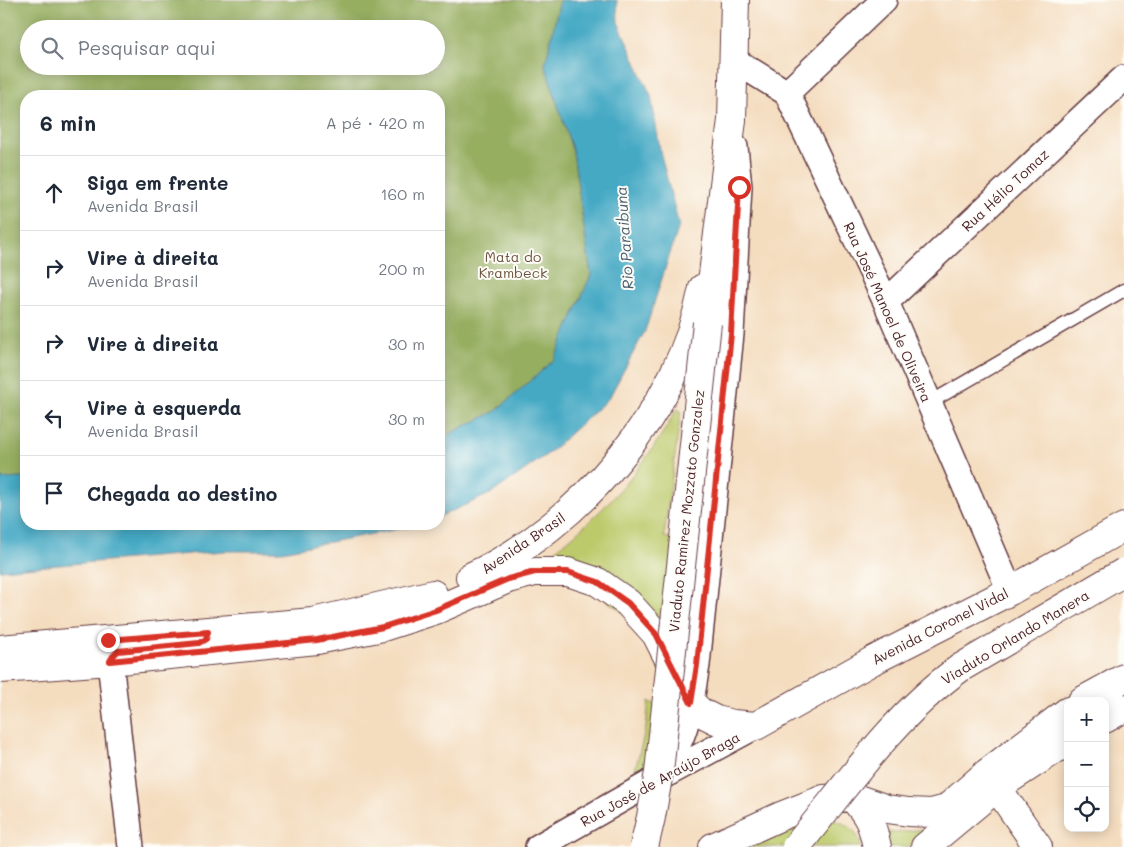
<!DOCTYPE html>
<html lang="pt">
<head>
<meta charset="utf-8">
<style>
  body { margin:0; font-family:Mali,sans-serif; background:#f2f2f3; color:#1f2937 }
  .controls { position:absolute; right:15px; bottom:15px; display:grid; overflow:hidden; border-radius:10px; box-shadow:0 2px 12px #0003 }
  .controls button { width:45px; height:45px; display:grid; place-items:center; padding:0; border:0; border-bottom:1px solid #e0e1e3; background:#fff; color:#1f2937; font:25px sans-serif }
  .stop { position:absolute; width:15px; height:15px; margin:-11px; border:4px solid #d93025; border-radius:50%; background:#fff }
  .stop.end { background:#d93025; border-color:#fff; box-shadow:0 1px 5px #0008 }
  .list { margin:0; padding:0; list-style:none }
  h2 { display:flex; justify-content:space-between; align-items:center; height:65px; margin:0; padding:0 20px; font-size:21px }
  h2 small { font-size:16px; font-weight:400; color:#747a83 }
  .list li { display:grid; grid-template-columns:32px 1fr auto; gap:15px; align-items:center; box-sizing:border-box; height:75px; padding:0 20px; border-top:1px solid #e0e1e3 }
  .list b { display:block; font-size:19px; white-space:nowrap }
  .list p { margin:0; font-size:16px; white-space:nowrap; color:#747a83 }
  .list em { font-size:16px; font-style:normal; color:#747a83 }
  .icon { flex:none; width:28px; height:28px; fill:none; stroke:currentColor; stroke-width:2; stroke-linecap:round; stroke-linejoin:round }
  .map { position:relative; flex:none; width:1124px; height:847px; overflow:hidden }
  .search { position:absolute; background:#fff; box-shadow:0 2px 12px #0003; left:20px; top:20px; width:425px; height:55px; display:flex; align-items:center; gap:12px; box-sizing:border-box; padding:0 18px; border-radius:28px; color:#747a83; font-size:19px }
  .panel { position:absolute; background:#fff; box-shadow:0 2px 12px #0003; left:20px; top:90px; width:425px; height:440px; border-radius:20px }
  .map>svg:first-child { display:block }
</style>
</head>
<body>
<div class="map">
<svg width="1124" height="847" viewBox="0 0 1124 847">
  <rect width="100%" height="100%" fill="#fdfcf7"/>
  <filter id="ink" filterUnits="userSpaceOnUse"><feTurbulence type="fractalNoise" baseFrequency=".02" numOctaves="2"/><feDisplacementMap in="SourceGraphic" scale="10" xChannelSelector="R" yChannelSelector="G"/><feConvolveMatrix kernelMatrix="1 2 1 2 8 2 1 2 1" color-interpolation-filters="sRGB"/></filter>
  <filter id="wash" filterUnits="userSpaceOnUse"><feTurbulence type="fractalNoise" baseFrequency=".0096" numOctaves="4" result="noise"/><feDisplacementMap in="SourceGraphic" scale="20" xChannelSelector="R" yChannelSelector="G"/><feGaussianBlur stdDeviation="1.12" result="paint"/><feColorMatrix in="noise" values="0 0 0 0 0 0 0 0 0 0 0 0 0 0 0 0 0 1.4 0 .05"/><feComposite in="paint" operator="in"/></filter>
  <g filter="url(#wash)">
    <rect width="100%" height="100%" fill="#f4dcbe"/>
    <path fill="#bdca6c" stroke="#84744c" d="M677,409L681,411L664,537L696,540L686,653L682,655L548,558L549,556C564,543 581,530 595,516C628,484 655,449 677,409Z
      M649,701L675,717L656,762L635,770L646,727Z
      M829,819C845,823 858,828 861,847H742C773,832 795,824 829,819Z
      M922,829L926,830L908,847H888L887,832L895,833Z"/>
    <path fill="#96ae60" stroke="#706646" fill-rule="evenodd" d="M0,0H560L545,65L573,152L591,275L554,360L496,411L445,436L439,437V96H26V478L0,479ZM29,29H436V66H29Z"/>
    <path fill="#44a9c4" stroke="#476478" d="M560,0H617L618,22L651,96L661,155L679,226L645,331L609,398L549,453L492,493L439,517V437L445,436L496,411L554,360L591,275L573,152L545,65Z
      M26,478V524H425L282,551H224L0,570V479Z"/>
  </g>
  <g filter="url(#ink)">
    <g fill="none" stroke-linecap="round" stroke-linejoin="round">
      <defs>
        <path id="service" d="M929,403L1124,290"/>
        <path id="minor" d="M734,60L787,93L886,302L1010,591
          M787,93L884,0
          M886,302L1124,78
          M110,661L131,847
          M655,778C662,770 669,761 674,752C689,726 692,694 697,665L731,334L739,187L735,147
          M538,847L652,782L756,726"/>
        <path id="tertiary" d="M987,773L1038,847"/>
        <path id="secondary" d="M470,577C580,527 680,408 703,288
          M0,649L313,622L433,594
          M0,669L110,661L317,640L383,627L436,610L508,579L535,572H568L598,582L628,603L656,634L691,703L702,713L716,720L733,724L756,726L872,661L1010,591L1124,527
          M1082,701L1124,678
          M1105,719L1124,708
          M852,797C869,816 872,823 877,847
          M713,847L781,816L824,799L852,797L887,809L909,812L932,813L946,809L987,773L1068,711
          M925,847L996,788L1068,741"/>
        <path id="trunk" d="M707,323L732,120L735,0"/>
      </defs>
      <use href="#service" stroke="#643b41" stroke-width="15"/>
      <use href="#minor" stroke="#643b41" stroke-width="28"/>
      <use href="#tertiary" stroke="#643b41" stroke-width="30"/>
      <use href="#secondary" stroke="#643b41" stroke-width="30"/>
      <use href="#trunk" stroke="#643b41" stroke-width="30"/>
      <use href="#service" stroke="#fff" stroke-width="12"/>
      <use href="#minor" stroke="#fff" stroke-width="25"/>
      <use href="#tertiary" stroke="#fff" stroke-width="28"/>
      <use href="#secondary" stroke="#fff" stroke-width="28"/>
      <use href="#trunk" stroke="#fff" stroke-width="28"/>
      <defs>
        <path id="trunk-bridge" d="M644,847L651,817L659,772L707,323
          M796,847C847,785 895,715 960,668L1124,572"/>
      </defs>
      <use href="#trunk-bridge" stroke="#643b41" stroke-width="30" stroke-linecap="butt"/>
      <use href="#trunk-bridge" stroke="#fff" stroke-width="28"/>
    </g>
  </g>
  <g fill="none" stroke-linecap="round" stroke-linejoin="round" filter="url(#ink)">
    <path stroke="#d93025" stroke-width="6" d="M108,640L208,632L206,639L199,643L118,651L113,656L110,661L317,640L383,627L436,610L508,579L535,572H568L598,582L628,603L656,634L691,703L697,665L731,334L739,187"/>
  </g>
  <g text-anchor="middle" dominant-baseline="central" stroke-width="4" stroke-linejoin="round" paint-order="stroke">
    <g font-size="14" fill="#4a1f2b" stroke="#fdfcf7">
      <text transform="translate(1005 190) rotate(-43)">Rua Hélio Tomaz</text>
      <text transform="translate(888 312) rotate(66)">Rua José Manoel de Oliveira</text>
      <text transform="translate(686 511) rotate(-84)">Viaduto Ramirez Mozzato Gonzalez</text>
      <text transform="translate(523 543) rotate(-34)">Avenida Brasil</text>
      <text transform="translate(940 626) rotate(-27)">Avenida Coronel Vidal</text>
      <text transform="translate(1015 637) rotate(-31)">Viaduto Orlando Manera</text>
      <text transform="translate(660 779) rotate(-29)">Rua José de Araújo Braga</text>
    </g>
    <g font-size="14" fill="#6c523e" stroke="#fdfcf7">
      <text x="513" y="256">Mata do<tspan x="513" dy="16">Krambeck</tspan></text>
    </g>
    <g font-size="15" font-style="italic" fill="#475d70" stroke="#fdfcf7">
      <text transform="translate(624 238) rotate(-94)">Rio Paraibuna</text>
    </g>
  </g>
</svg>
<div class="controls">
<button>+</button>
<button>−</button>
<button><svg class="icon" aria-label="locate" viewBox="0 0 24 24"><circle cx="12" cy="12" r="6"/><path d="M12 2v4M12 18v4M2 12h4M18 12h4"/></svg></button>
</div>
<div class="stop" style="left:739px;top:187px"></div>
<div class="stop end" style="left:108px;top:640px"></div>
<div class="search"><svg class="icon" aria-label="search" viewBox="0 0 24 24"><circle cx="10" cy="10" r="6"/><path d="M15 15l6 6"/></svg>Pesquisar aqui</div>
<section class="panel">
<h2>6 min<small>A pé · 420 m</small></h2>
<ul class="list">
<li><svg class="icon" aria-label="ahead" viewBox="0 0 24 24"><path d="M12 20V5M6 11l6-6 6 6"/></svg><div><b>Siga em frente</b><p>Avenida Brasil</p></div><em>160 m</em></li>
<li><svg class="icon" aria-label="right" viewBox="0 0 24 24"><path d="M7 20v-9h11M14 6l5 5-5 5"/></svg><div><b>Vire à direita</b><p>Avenida Brasil</p></div><em>200 m</em></li>
<li><svg class="icon" aria-label="right" viewBox="0 0 24 24"><path d="M7 20v-9h11M14 6l5 5-5 5"/></svg><div><b>Vire à direita</b></div><em>30 m</em></li>
<li><svg class="icon" aria-label="left" viewBox="0 0 24 24"><path d="M17 20v-9H6M10 6l-5 5 5 5"/></svg><div><b>Vire à esquerda</b><p>Avenida Brasil</p></div><em>30 m</em></li>
<li><svg class="icon" aria-label="arrive" viewBox="0 0 24 24"><path d="M6 21V4h12l-3 4 3 4H6"/></svg><div><b>Chegada ao destino</b></div></li>
</ul>
</section>
</div>
</body>
</html>
